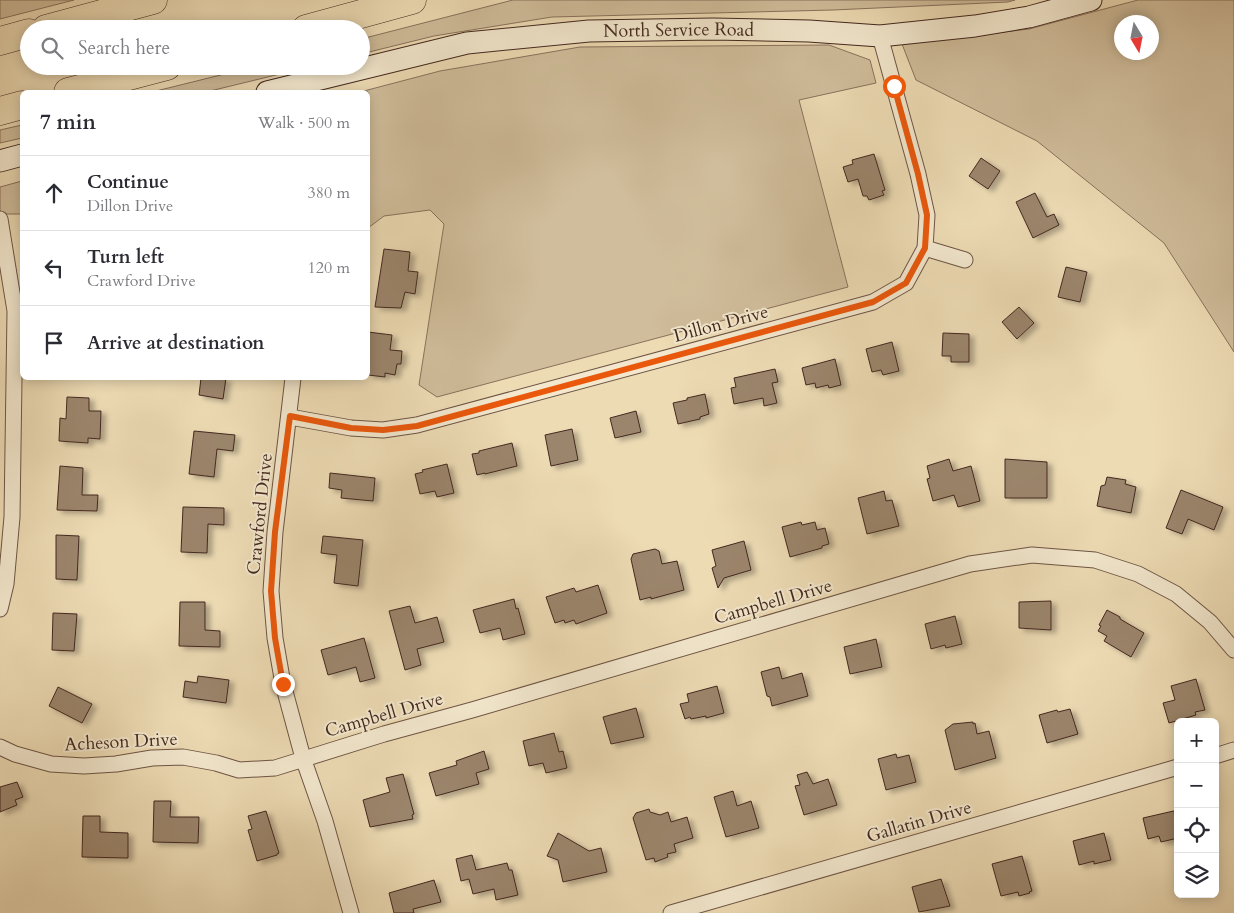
<!DOCTYPE html>
<html lang="en">
<head>
<meta charset="utf-8">
<style>
  body { margin:0; font-family:Cardo,serif; background:#f7f7f7; color:#2b2b33 }
  .controls { position:absolute; right:15px; bottom:15px; display:grid; overflow:hidden; border-radius:8px; box-shadow:0 2px 12px #0003 }
  .controls button { width:45px; height:45px; display:grid; place-items:center; padding:0; border:0; border-bottom:1px solid #e1e1e2; background:#fff; color:#2b2b33; font:25px sans-serif }
  .compass { position:absolute; left:1114px; top:15px; width:45px; height:45px; border-radius:50%; background:#fff; box-shadow:0 2px 12px #0003; rotate:170deg }
  .stop { position:absolute; width:15px; height:15px; margin:-11px; border:4px solid #ea580c; border-radius:50%; background:#fff }
  .stop.end { background:#ea580c; border-color:#fff; box-shadow:0 1px 5px #0008 }
  .list { margin:0; padding:0; list-style:none }
  h2 { display:flex; justify-content:space-between; align-items:center; height:65px; margin:0; padding:0 20px; font-size:21px }
  h2 small { font-size:16px; font-weight:400; color:#7c7c81 }
  .list li { display:grid; grid-template-columns:32px 1fr auto; gap:15px; align-items:center; box-sizing:border-box; height:75px; padding:0 20px; border-top:1px solid #e1e1e2 }
  .list b { display:block; font-size:19px; white-space:nowrap }
  .list p { margin:0; font-size:16px; white-space:nowrap; color:#7c7c81 }
  .list em { font-size:16px; font-style:normal; color:#7c7c81 }
  .icon { flex:none; width:28px; height:28px; fill:none; stroke:currentColor; stroke-width:2; stroke-linecap:round; stroke-linejoin:round }
  .map { position:relative; flex:none; width:1234px; height:913px; overflow:hidden }
  .search { position:absolute; background:#fff; box-shadow:0 2px 12px #0003; left:20px; top:20px; width:350px; height:55px; display:flex; align-items:center; gap:12px; box-sizing:border-box; padding:0 18px; border-radius:28px; color:#7c7c81; font-size:19px }
  .panel { position:absolute; background:#fff; box-shadow:0 2px 12px #0003; left:20px; top:90px; width:350px; height:290px; border-radius:8px }
  .map>svg:first-child { display:block }
</style>
</head>
<body>
<div class="map">
<svg width="1234" height="913" viewBox="0 0 1234 913">
  <defs>
    <filter id="shadow"><feDropShadow dx="5" dy="3" stdDeviation="2.5" flood-color="#0004"/></filter>
  </defs>
  <rect width="100%" height="100%" fill="#eddbb4"/>
  <filter id="stains"><feTurbulence type="fractalNoise" baseFrequency=".004" numOctaves="4"/><feColorMatrix values="0 0 0 0 .2 0 0 0 0 .09 0 0 0 0 .02 0 0 0 .5 -.17"/></filter>
  <radialGradient id="worn" r=".72"><stop offset=".6" stop-color="#630" stop-opacity="0"/><stop offset="1" stop-color="#630" stop-opacity=".3"/></radialGradient>
  <path fill="#d0bd9b" stroke="#8a725d" fill-rule="evenodd" d="M0,0H74L0,19Z
    M513,0H1015L1008,2L833,10L552,17L434,36L361,54V39Z
    M1138,0H1234V352L1164,243L1037,141L916,80L902,44L1029,29ZM1122,22H1152V52H1122Z
    M829,45L870,60L876,83L799,100L848,287L437,397L419,385L444,224L430,210L384,216L368,228V92H360L440,71L580,47Z
    M257,66H313L206,92H152Z
    M22,125V138L0,143V130Z
    M22,181V214H0V187Z"/>
  <path fill="#9b856c" stroke="#43281f" filter="url(#shadow)" d="M874,154L885,190L882,191L884,195L869,200L867,196H863L858,179L848,182L843,167L853,164L852,160Z
    M981,158L1000,171L988,189L969,176Z
    M1035,193L1047,217L1054,214L1059,225L1033,238L1016,202Z
    M384,249L410,252L408,271L418,272L415,294L405,292L401,308L375,307Z
    M1066,267L1087,272L1080,302L1058,297Z
    M1019,307L1034,323L1017,339L1002,322Z
    M368,332L392,335L390,350L402,351L401,364H397L395,375L385,373V377L368,375Z
    M943,333L969,334V362H951V356H942Z
    M892,342L899,371L883,375L881,370L872,372L866,349Z
    M835,359L841,385L829,388L828,385L816,388L815,383L806,385L802,368Z
    M775,369L778,382L772,383L777,403L764,406L763,398L734,404L731,388L736,387L734,378Z
    M201,378H226L223,399L199,395Z
    M705,394L709,414L700,417V419L678,424L673,403L687,400V398Z
    M67,397L89,398V411H101L100,439L88,438V443L59,441L60,418L66,419Z
    M636,411L641,432L615,438L610,418Z
    M572,429L578,460L551,466L545,435Z
    M194,431L235,435L233,451L217,449L214,477L189,474Z
    M512,443L517,466L485,474V473L477,475L472,454L479,453V451Z
    M949,459L953,471L971,466L980,501L958,507L954,495L933,501L927,479L930,478L927,466Z
    M1005,459L1047,462V498H1005Z
    M447,464L454,493L437,497L435,491L420,494L415,474L423,472L422,470Z
    M60,466L83,468L82,495H98L97,511L57,510Z
    M330,473L375,478L373,501L341,498L342,490L329,488Z
    M1107,477L1126,480L1125,484L1136,487L1131,513L1097,506L1101,486L1105,485Z
    M1181,490L1223,507L1214,530L1188,519L1182,534L1166,528Z
    M884,491L886,501L892,500L899,526L867,534L858,498Z
    M183,507L224,508V525L208,524L207,553L181,552Z
    M801,522L802,525L815,522L817,530L825,528L829,544L822,546V548L790,557L782,527Z
    M56,535L79,536L77,580L56,579Z
    M323,536L363,540L358,586L334,583L337,555L321,553Z
    M744,541L751,570L724,578L718,588L712,568L716,566L712,550Z
    M655,549L659,551L662,564L677,561L684,590L651,599V597L640,600L631,559L633,554Z
    M598,585L607,613L576,624L574,620L565,623L564,620L555,623L546,597L574,588L576,592Z
    M514,599L516,609L518,608L525,634L503,640L500,628L480,633L473,610Z
    M1051,601V630L1019,628V602Z
    M180,602H205V630L220,631V647L179,646Z
    M410,606L415,623L437,617L444,642L417,649L421,665L405,670L389,611Z
    M1107,610L1120,617V619L1144,633L1131,657L1104,641L1107,636L1098,631L1101,626L1099,625Z
    M53,613L77,614L74,651L52,650Z
    M955,616L962,644L946,648L945,645L931,649L925,624Z
    M364,638L375,678L360,682L356,667L328,675L321,650Z
    M876,639L882,667L850,674L844,647Z
    M779,667L782,679L802,673L808,696L772,706L770,697L767,696L761,672Z
    M198,676L229,680L226,703L183,697L185,681L197,683Z
    M1196,679L1205,710L1195,712L1196,715L1169,723L1163,703L1175,700L1171,686Z
    M717,686L724,713L706,718V716L691,719L690,717L685,719L680,704L689,702L687,694Z
    M58,687L92,704L82,723L49,706Z
    M636,708L644,737L611,744L603,717Z
    M1070,709L1078,734L1047,743L1039,715L1057,710L1058,712Z
    M973,722V724L975,723L977,734L989,731L996,758L955,770L945,730L953,724Z
    M554,733L559,752L563,751L567,768L546,773L543,763L529,766L523,741Z
    M484,751L489,769L476,773L479,784L436,796L429,773L457,765L456,761Z
    M896,754L897,758L909,755L916,782L886,790L878,759Z
    M807,772L813,784L828,779L837,805L804,815L795,786L800,785L797,775Z
    M403,774L414,814L412,815L413,819L370,827L363,800L390,792L386,778Z
    M17,782L23,797L15,800L17,805L0,812V787Z
    M733,791L737,806L751,801L759,828L726,837L714,797Z
    M154,801H171L170,817H199L198,843L153,842Z
    M649,809L650,812L660,815L668,812L671,822L687,817L693,838L674,844L676,852L667,854L668,857L655,862L654,858L646,860L633,818L636,813Z
    M1178,810V838L1161,842L1159,836L1148,839L1143,818Z
    M266,811L279,853L277,854V855L257,861L248,830L252,829L248,816Z
    M83,816H100V832L128,833V858L82,857Z
    M558,833L589,851L601,848L607,872L563,882L558,860L547,856Z
    M1104,833L1111,860L1094,864V861L1079,865L1073,841Z
    M472,855L476,870L507,863L509,870H512L518,895L496,900L494,889L473,894L469,879L461,881L456,859Z
    M1022,856L1032,891L1029,892L1030,893L1019,896L1018,892L1001,896L992,864Z
    M941,879L950,906L919,912L912,887Z
    M434,880L441,902L413,909L414,913H394L389,893Z"/>
  <g fill="none" stroke-linecap="round" stroke-linejoin="round">
    <defs>
      <path id="street" d="M0,219L15,311L12,517L6,584L0,609
        M925,248L965,260
        M293,378L275,532L271,591L275,638L283,684L303,758L325,821L351,913
        M290,417L351,428L383,430L417,425L873,302L906,283L925,248L927,215L918,174L880,36
        M0,747L15,754L51,764L84,766L116,764L152,758L183,757L216,763L239,770L275,768L384,734L472,710L970,564L1032,555L1095,560L1138,574L1176,594L1210,622L1234,650
        M1215,756L1234,750
        M671,913L1178,767"/>
      <g id="secondary">
        <path id="s1" d="M267,92L467,43L589,31L713,29L809,31L880,36L975,26L1029,17L1091,0"/>
        <path d="M0,161L22,155"/>
      </g>
      <path id="highway" d="M46,29L153,0
        M306,29L412,0
        M0,41L29,33
        M68,92L167,66
        M0,111L22,105"/>
    </defs>
    <use href="#street" stroke="#6e5544" stroke-width="17"/>
    <use href="#secondary" stroke="#43281f" stroke-width="23"/>
    <use href="#highway" stroke="#43281f" stroke-width="29"/>
    <use href="#street" stroke="#f3e8ce" stroke-width="15"/>
    <use href="#secondary" stroke="#f3e8ce" stroke-width="21"/>
    <use href="#highway" stroke="#eddbb4" stroke-width="28"/>
  </g>
  <g fill="none" stroke-linecap="round" stroke-linejoin="round">
    <path stroke="#ea580c" stroke-width="6" d="M283,684L275,638L271,591L275,532L290,416L351,428L383,430L417,426L873,302L906,283L925,248L927,215L918,174L894,86"/>
  </g>
  <g text-anchor="middle" dominant-baseline="central" stroke-width="4" stroke-linejoin="round" paint-order="stroke">
    <g font-size="18" fill="#43281f" stroke="#f3e8ce">
      <text stroke="none"><textPath href="#s1" startOffset="418">North Service Road</textPath></text>
      <text transform="translate(721 324) rotate(-15)">Dillon Drive</text>
      <text transform="translate(260 514) rotate(-84)">Crawford Drive</text>
      <text transform="translate(773 602) rotate(-16)">Campbell Drive</text>
      <text transform="translate(384 715) rotate(-16)">Campbell Drive</text>
      <text transform="translate(121 742) rotate(-3)">Acheson Drive</text>
      <text transform="translate(919 822) rotate(-16)">Gallatin Drive</text>
    </g>
  </g>
  <rect width="100%" height="100%" filter="url(#stains)"/>
  <rect width="100%" height="100%" fill="url(#worn)"/>
</svg>
<div class="controls">
<button>+</button>
<button>−</button>
<button><svg class="icon" aria-label="locate" viewBox="0 0 24 24"><circle cx="12" cy="12" r="6"/><path d="M12 2v4M12 18v4M2 12h4M18 12h4"/></svg></button>
<button><svg class="icon" aria-label="layers" viewBox="0 0 24 24"><path d="M12 4l9 5-9 5-9-5zM3 14l9 5 9-5"/></svg></button>
</div>
<svg class="compass" viewBox="-18 -18 36 36"><path d="M0-13l5 13h-10z" fill="#e53935"/><path d="M0 13l5-13h-10z" fill="#7c7c81"/></svg>
<div class="stop" style="left:894px;top:86px"></div>
<div class="stop end" style="left:283px;top:684px"></div>
<div class="search"><svg class="icon" aria-label="search" viewBox="0 0 24 24"><circle cx="10" cy="10" r="6"/><path d="M15 15l6 6"/></svg>Search here</div>
<section class="panel">
<h2>7 min<small>Walk · 500 m</small></h2>
<ul class="list">
<li><svg class="icon" aria-label="ahead" viewBox="0 0 24 24"><path d="M12 20V5M6 11l6-6 6 6"/></svg><div><b>Continue</b><p>Dillon Drive</p></div><em>380 m</em></li>
<li><svg class="icon" aria-label="left" viewBox="0 0 24 24"><path d="M17 20v-9H6M10 6l-5 5 5 5"/></svg><div><b>Turn left</b><p>Crawford Drive</p></div><em>120 m</em></li>
<li><svg class="icon" aria-label="arrive" viewBox="0 0 24 24"><path d="M6 21V4h12l-3 4 3 4H6"/></svg><div><b>Arrive at destination</b></div></li>
</ul>
</section>
</div>
</body>
</html>
